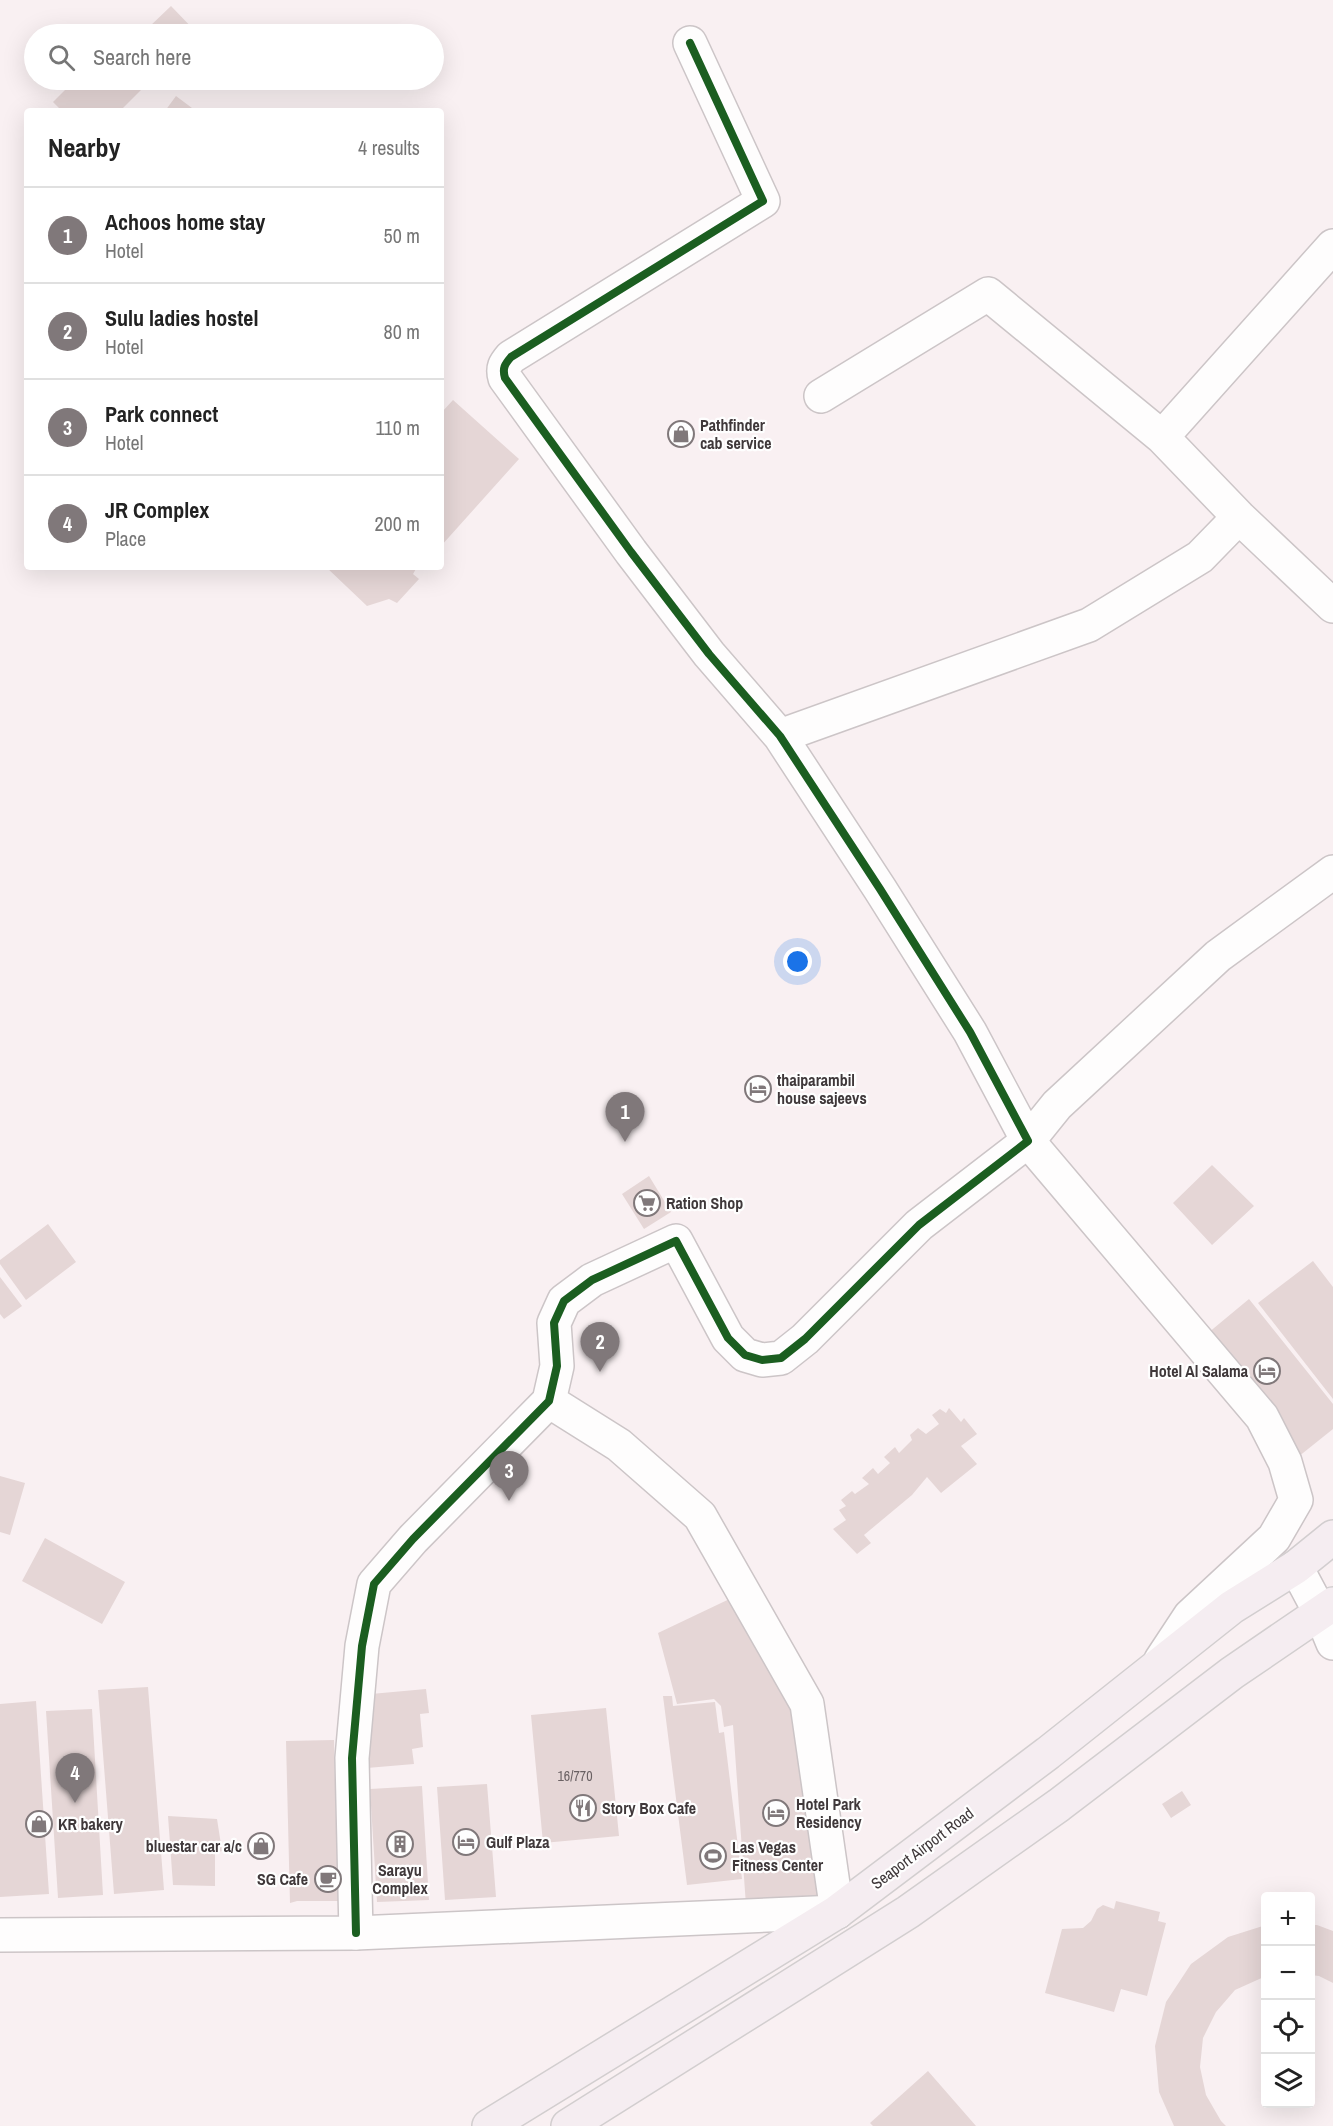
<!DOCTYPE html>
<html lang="en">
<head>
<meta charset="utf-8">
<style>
  body { margin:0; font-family:"Archivo Narrow",sans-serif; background:#f2f2f2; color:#222 }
  .controls { position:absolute; right:18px; bottom:18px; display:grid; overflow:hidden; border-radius:6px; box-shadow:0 6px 24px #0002 }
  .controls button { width:54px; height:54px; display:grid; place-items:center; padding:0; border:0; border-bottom:2px solid #e0e0e0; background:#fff; color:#222; font:30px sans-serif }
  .you { position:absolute; left:798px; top:962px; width:21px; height:21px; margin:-15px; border:4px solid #fff; border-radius:50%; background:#1a73e8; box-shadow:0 0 0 9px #1a73e833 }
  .badge { display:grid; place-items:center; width:39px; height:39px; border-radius:50%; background:#80787a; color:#fff; font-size:20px; font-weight:700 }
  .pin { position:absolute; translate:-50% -50px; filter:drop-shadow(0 2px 3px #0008) }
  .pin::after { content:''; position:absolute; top:32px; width:21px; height:18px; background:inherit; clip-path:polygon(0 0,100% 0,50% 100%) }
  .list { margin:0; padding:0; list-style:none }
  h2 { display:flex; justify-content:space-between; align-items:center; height:78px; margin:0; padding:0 24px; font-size:26px }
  h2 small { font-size:20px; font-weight:400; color:#767676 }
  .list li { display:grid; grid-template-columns:39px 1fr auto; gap:18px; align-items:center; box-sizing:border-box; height:96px; padding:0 24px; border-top:2px solid #e0e0e0 }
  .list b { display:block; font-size:22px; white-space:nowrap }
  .list p { margin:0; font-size:20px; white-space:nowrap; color:#767676 }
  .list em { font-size:20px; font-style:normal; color:#767676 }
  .icon { flex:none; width:33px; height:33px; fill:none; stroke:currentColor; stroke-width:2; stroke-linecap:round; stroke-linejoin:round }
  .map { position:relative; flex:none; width:1333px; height:2126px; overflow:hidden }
  .search { position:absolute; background:#fff; box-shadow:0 6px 24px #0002; left:24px; top:24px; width:420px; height:66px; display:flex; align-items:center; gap:15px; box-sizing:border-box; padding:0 21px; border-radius:33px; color:#767676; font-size:22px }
  .panel { position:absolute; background:#fff; box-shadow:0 6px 24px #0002; left:24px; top:108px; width:420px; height:462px; border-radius:6px }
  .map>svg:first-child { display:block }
</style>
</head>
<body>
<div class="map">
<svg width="1333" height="2126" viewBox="0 0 1333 2126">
  <rect width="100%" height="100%" fill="#f9f0f2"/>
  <path fill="#e5d6d6" d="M171,6L198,34H154L148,28Z
    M75,80H131L141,90L120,111H62L53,102Z
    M176,96L196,111H165Z
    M453,400L519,459L441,546V413Z
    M326,567H417L413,574L419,579L397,603L389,599L367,606Z
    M1212,1165L1254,1206L1212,1245L1173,1203Z
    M649,1176L671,1212L644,1229L622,1194Z
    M48,1224L76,1262L26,1300L0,1264V1260Z
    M1313,1261L1333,1287V1399L1258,1303Z
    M0,1277L22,1306L4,1319L0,1314Z
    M1249,1299L1333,1404V1429L1298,1457L1202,1338Z
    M949,1408L961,1422L964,1418L977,1434L961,1446L977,1464L941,1493L927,1477L912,1495L864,1535L871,1543L857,1554L833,1529L846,1520L839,1510L846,1506L841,1500L852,1491L855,1494L869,1484L862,1478L873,1468L878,1474L890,1463L884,1457L895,1447L899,1453L912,1440L910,1435L918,1428L926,1434L939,1424L932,1415L940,1409L946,1413Z
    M0,1476L25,1483L10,1535L0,1532Z
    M45,1538L125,1582L102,1624L22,1581Z
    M740,1594L801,1703L819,1899L746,1905L733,1725L724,1727L721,1706L714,1699L677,1704L658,1633Z
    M148,1687L164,1890L114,1894L98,1690Z
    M426,1689L429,1713L420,1714L423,1747L412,1749L414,1764L367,1768L360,1695Z
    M663,1696H672L673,1706L715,1702L719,1733L724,1732L742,1879L687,1885Z
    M36,1701L49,1894L0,1897V1704Z
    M606,1708L619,1836L543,1843L531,1715Z
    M92,1709L103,1895L58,1898L46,1711Z
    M334,1740L338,1901H297L290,1903L286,1741Z
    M487,1784L496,1897L445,1900L437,1787Z
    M422,1786L429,1900L377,1902L370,1789Z
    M1182,1791L1191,1805L1171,1818L1162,1804Z
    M168,1816L217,1819L222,1851L215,1853V1886L173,1885Z
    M1116,1901L1160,1912L1158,1921L1166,1923L1147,1996L1121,1989L1114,2012L1045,1993L1062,1929L1083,1928L1091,1921L1097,1909L1103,1905L1114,1909Z
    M1266,1925V1976L1235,1990L1216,2012L1203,2038L1200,2067L1206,2095L1221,2121L1226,2126H1174L1159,2092L1155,2046L1166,2002L1191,1964L1228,1937Z
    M1310,1925H1317L1333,1931V1983L1319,1976L1310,1975Z
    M928,2071L976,2126H873L870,2123Z"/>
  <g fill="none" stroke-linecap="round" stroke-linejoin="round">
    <defs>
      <path id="minor" d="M821,396L988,294L1162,437L1239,517L1333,606
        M1162,437L1333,246
        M780,736L1089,625L1200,557L1239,517
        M549,1401L619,1445L700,1516L807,1704L837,1912
        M1296,1567L1321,1614L1333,1643
        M1161,1660L1190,1616L1274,1538L1296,1500L1285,1462L1262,1417L1028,1141L1057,1105L1218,956L1333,872
        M356,1933L352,1758L362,1646L374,1584L413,1539L549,1401L557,1366L554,1323L564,1301L592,1280L676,1241L728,1338L745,1355L762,1360L781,1358L805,1339L919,1225L1028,1141L970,1032L880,889L780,736L709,654L631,552L505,378C502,368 505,364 511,357L763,201L690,43"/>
      <path id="tertiary" d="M0,1935L356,1933L837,1912"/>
      <path id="primary" d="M489,2126L837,1912L1048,1753L1232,1607L1296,1567L1333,1537
        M568,2126L908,1912L1059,1805L1232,1673L1333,1604"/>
    </defs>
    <use href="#minor" stroke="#ccc5c7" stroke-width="36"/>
    <use href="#tertiary" stroke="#ccc5c7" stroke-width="36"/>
    <use href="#primary" stroke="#d2cecf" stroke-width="36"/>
    <use href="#minor" stroke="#fefdfd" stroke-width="33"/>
    <use href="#tertiary" stroke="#fefdfd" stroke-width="33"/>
    <use href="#primary" stroke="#f5edf1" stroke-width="33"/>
    <defs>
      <path id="cycleway" d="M356,1933L352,1758L362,1646L374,1584L413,1539L549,1401L557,1366L554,1323L564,1301L592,1280L676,1241L728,1338L745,1355L762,1360L781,1358L805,1339L919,1225L1028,1141L970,1032L880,889L780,736L709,654L631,552L505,378C502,368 505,364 511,357L763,201L690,43"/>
    </defs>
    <use href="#cycleway" stroke="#fefefe" stroke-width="11"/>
    <use href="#cycleway" stroke="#1b5e20" stroke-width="8"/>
  </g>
  <defs>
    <symbol id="shop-ring" viewBox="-11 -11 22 22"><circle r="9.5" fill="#fefefe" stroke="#80787a" stroke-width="1.5"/><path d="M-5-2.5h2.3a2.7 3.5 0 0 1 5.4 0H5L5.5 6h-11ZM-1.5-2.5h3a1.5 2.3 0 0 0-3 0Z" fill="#80787a"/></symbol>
    <symbol id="hotel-ring" viewBox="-11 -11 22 22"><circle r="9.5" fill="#fefefe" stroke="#80787a" stroke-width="1.5"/><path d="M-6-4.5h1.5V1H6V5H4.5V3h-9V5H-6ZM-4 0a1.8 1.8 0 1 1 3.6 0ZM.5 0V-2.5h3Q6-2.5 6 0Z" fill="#80787a"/></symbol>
    <symbol id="supermarket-ring" viewBox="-11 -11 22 22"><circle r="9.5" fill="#fefefe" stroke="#80787a" stroke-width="1.5"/><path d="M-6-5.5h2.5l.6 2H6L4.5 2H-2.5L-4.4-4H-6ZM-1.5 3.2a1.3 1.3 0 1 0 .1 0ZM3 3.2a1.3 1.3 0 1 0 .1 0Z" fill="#80787a"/></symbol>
    <symbol id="restaurant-ring" viewBox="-11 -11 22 22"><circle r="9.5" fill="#fefefe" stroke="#80787a" stroke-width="1.5"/><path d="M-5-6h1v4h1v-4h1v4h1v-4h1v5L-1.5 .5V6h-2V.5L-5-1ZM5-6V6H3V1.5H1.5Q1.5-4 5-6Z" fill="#80787a"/></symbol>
    <symbol id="building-ring" viewBox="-11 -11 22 22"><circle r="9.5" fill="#fefefe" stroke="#80787a" stroke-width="1.5"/><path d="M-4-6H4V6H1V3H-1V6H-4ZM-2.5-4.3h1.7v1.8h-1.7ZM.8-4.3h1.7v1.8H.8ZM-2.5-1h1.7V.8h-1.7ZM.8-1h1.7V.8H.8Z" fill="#80787a"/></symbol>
    <symbol id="stadium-ring" viewBox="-11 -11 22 22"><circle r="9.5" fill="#fefefe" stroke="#80787a" stroke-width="1.5"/><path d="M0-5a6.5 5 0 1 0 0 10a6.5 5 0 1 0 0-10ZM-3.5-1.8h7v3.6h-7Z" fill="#80787a"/></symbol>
    <symbol id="cafe-ring" viewBox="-11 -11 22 22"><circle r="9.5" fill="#fefefe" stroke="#80787a" stroke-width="1.5"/><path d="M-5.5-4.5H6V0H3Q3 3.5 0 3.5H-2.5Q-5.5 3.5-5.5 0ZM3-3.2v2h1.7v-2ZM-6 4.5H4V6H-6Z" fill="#80787a"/></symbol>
  </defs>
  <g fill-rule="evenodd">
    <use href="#shop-ring" x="666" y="419" width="30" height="30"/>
    <use href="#hotel-ring" x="743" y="1074" width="30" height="30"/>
    <use href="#supermarket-ring" x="632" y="1188" width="30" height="30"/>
    <use href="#hotel-ring" x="1252" y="1356" width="30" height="30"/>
    <use href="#restaurant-ring" x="568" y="1793" width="30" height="30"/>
    <use href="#hotel-ring" x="761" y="1798" width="30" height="30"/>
    <use href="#shop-ring" x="24" y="1809" width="30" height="30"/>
    <use href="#hotel-ring" x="451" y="1827" width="30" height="30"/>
    <use href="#building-ring" x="385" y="1829" width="30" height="30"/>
    <use href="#shop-ring" x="246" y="1831" width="30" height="30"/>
    <use href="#stadium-ring" x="698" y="1841" width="30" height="30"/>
    <use href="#cafe-ring" x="313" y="1864" width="30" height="30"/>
  </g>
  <g text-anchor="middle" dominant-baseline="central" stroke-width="4.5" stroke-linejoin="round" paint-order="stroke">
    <g font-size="14" fill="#6a6163">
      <text x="575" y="1776">16/770</text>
    </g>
    <g font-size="16" font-weight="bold" fill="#3f383a" stroke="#fefefe" text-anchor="start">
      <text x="700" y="425">Pathfinder<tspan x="700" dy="18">cab service</tspan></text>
      <text x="777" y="1080">thaiparambil<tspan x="777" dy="18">house sajeevs</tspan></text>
      <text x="666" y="1203">Ration Shop</text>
      <text x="1248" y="1371" text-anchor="end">Hotel Al Salama</text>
      <text x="796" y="1804">Hotel Park<tspan x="796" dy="18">Residency</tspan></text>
      <text x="602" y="1808">Story Box Cafe</text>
      <text x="58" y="1824">KR bakery</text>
      <text x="486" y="1842">Gulf Plaza</text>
      <text x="242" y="1846" text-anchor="end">bluestar car a/c</text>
      <text x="732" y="1847">Las Vegas<tspan x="732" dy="18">Fitness Center</tspan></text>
      <text x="400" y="1870" text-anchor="middle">Sarayu<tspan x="400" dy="18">Complex</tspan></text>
      <text x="308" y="1879" text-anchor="end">SG Cafe</text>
    </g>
    <g font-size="16" fill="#3f383a" stroke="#fefefe">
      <text transform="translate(922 1848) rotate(-37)">Seaport Airport Road</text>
    </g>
  </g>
</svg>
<div class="controls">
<button>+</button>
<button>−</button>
<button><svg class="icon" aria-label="locate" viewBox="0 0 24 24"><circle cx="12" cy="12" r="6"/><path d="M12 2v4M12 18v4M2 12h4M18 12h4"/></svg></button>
<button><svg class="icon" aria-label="layers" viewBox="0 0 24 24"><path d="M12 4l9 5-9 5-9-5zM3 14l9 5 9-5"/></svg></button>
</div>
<div class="you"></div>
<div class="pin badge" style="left:625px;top:1142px">1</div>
<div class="pin badge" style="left:600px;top:1372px">2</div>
<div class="pin badge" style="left:509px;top:1501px">3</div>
<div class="pin badge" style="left:75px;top:1803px">4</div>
<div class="search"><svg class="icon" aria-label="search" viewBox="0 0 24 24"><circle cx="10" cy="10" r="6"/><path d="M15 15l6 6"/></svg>Search here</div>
<section class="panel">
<h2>Nearby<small>4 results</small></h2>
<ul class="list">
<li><span class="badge">1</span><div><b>Achoos home stay</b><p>Hotel</p></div><em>50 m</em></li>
<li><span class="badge">2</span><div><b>Sulu ladies hostel</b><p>Hotel</p></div><em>80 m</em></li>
<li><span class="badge">3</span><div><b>Park connect</b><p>Hotel</p></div><em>110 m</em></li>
<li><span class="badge">4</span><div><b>JR Complex</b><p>Place</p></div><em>200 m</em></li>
</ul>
</section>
</div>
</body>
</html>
